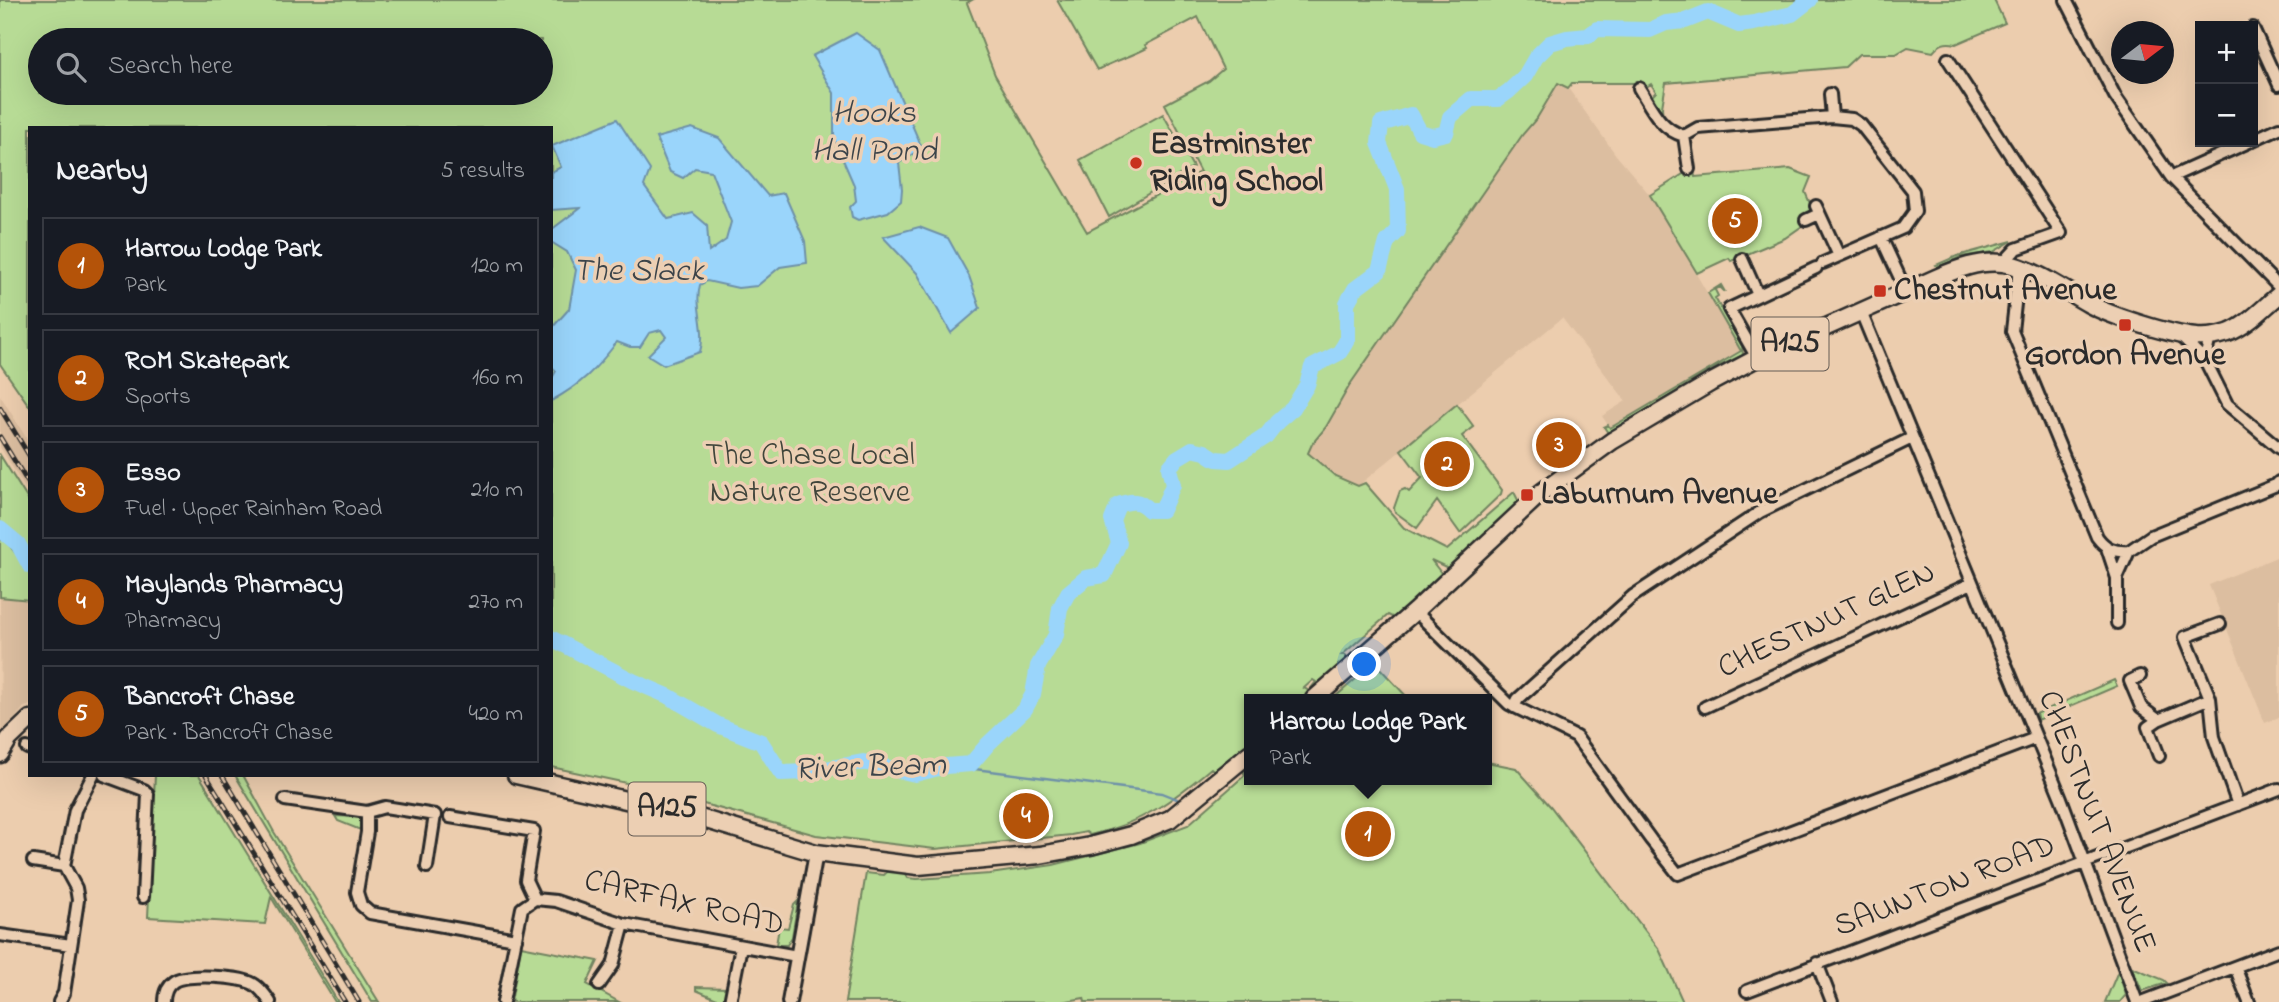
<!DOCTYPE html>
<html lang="en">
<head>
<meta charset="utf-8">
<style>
  body { margin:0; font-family:"Indie Flower",sans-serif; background:#242831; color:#f1f3f6 }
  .controls { position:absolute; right:21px; top:21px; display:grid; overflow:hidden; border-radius:0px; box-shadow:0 7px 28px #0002 }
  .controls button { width:63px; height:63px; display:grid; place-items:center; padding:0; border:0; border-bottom:2px solid #363941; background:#171b24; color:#f1f3f6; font:35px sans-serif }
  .compass { position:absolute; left:2111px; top:21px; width:63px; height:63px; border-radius:50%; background:#171b24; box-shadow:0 7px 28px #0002; rotate:74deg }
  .you { position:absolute; left:1365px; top:665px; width:24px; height:24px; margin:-18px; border:5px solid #fff; border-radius:50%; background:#1a73e8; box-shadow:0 0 0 10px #1a73e833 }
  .badge { display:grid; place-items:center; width:46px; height:46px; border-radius:50%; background:#b45309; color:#fff; font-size:23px; font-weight:700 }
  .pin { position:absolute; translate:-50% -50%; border:4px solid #fff; box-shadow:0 2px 7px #0006 }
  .popup { position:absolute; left:1244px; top:694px; width:248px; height:91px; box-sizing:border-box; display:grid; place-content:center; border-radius:0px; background:#171b24; filter:drop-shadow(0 2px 5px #0005); font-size:23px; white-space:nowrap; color:#9ea1a6 }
  .popup b { font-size:26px; color:#f1f3f6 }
  .popup::after { content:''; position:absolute; left:50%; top:100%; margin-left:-14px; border:14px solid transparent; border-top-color:#171b24 }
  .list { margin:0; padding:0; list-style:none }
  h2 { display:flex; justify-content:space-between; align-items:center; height:91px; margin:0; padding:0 28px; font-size:30px }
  h2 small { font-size:23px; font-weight:400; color:#9ea1a6 }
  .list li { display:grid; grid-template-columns:46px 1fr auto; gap:21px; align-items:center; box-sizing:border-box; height:98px; margin:0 14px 14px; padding:0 14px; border:2px solid #363941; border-radius:0px }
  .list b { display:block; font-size:26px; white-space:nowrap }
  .list p { margin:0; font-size:23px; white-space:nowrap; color:#9ea1a6 }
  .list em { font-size:23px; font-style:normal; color:#9ea1a6 }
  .icon { flex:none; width:38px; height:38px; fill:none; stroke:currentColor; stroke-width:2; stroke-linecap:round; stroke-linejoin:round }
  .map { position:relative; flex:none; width:2279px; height:1002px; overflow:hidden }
  .search { position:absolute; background:#171b24; box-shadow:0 7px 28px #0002; left:28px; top:28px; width:525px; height:77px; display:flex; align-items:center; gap:18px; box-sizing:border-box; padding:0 24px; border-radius:38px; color:#9ea1a6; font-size:26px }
  .panel { position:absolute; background:#171b24; box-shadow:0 7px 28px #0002; left:28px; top:126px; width:525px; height:651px; border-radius:0px }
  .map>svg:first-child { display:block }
</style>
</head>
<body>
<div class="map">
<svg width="2279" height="1002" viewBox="0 0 2279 1002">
  <rect width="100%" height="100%" fill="#eccdae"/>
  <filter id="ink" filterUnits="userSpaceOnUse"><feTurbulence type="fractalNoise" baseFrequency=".0143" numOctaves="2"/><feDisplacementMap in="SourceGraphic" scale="14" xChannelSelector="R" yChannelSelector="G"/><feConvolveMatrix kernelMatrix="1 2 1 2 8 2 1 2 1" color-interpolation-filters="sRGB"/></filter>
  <g filter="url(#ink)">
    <path fill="#dcbea0" d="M1558,83L1568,88L1616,155L1650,195L1741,351L1610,428L1602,416L1626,401L1562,318L1353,490L1305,451Z
      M0,395L30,444V496L0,447Z
      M2279,556V717L2265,723L2209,585Z
      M0,597L30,600V705L24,707L1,735Z"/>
    <path fill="#b7db95" stroke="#718360" stroke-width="2" fill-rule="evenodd" d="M0,0H972L967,3L995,75L1087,232L1200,172L1165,104L1209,81L1223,69L1198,17L1145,45L1147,48C1130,57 1114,61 1097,70L1057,0H1994L2005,23L1956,44C1945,41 1940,44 1933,52L1908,47L1896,54H1859L1845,67L1666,83L1662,107L1663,119L1650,98L1656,92L1651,84L1646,87L1640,83H1572L1568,88L1558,83L1537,118L1523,134L1351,383L1326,427L1312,444L1308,453L1335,476L1358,486L1365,483L1404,528L1447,550L1514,492L1520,504L1448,568L1431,560L1445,578L1431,584L1398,620L1388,615L1342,655H1345L1348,660L1313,691L1311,688L1316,682L1313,680L1304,688L1313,693L1306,699H1249V742L1214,771L1211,768C1171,802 1142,823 1090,835L1086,832L1071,835L935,849L816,835L631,784L551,767V128H30V407L0,364ZM40,40H541V93H40Z
      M1163,114L1193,167L1109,217L1080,160Z
      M1790,169L1811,177L1805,192L1813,210L1805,224L1785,238L1731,261L1729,258L1697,273L1650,195L1688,171H1694L1695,177Z
      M2012,241L1993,252L1961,257L1938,267L1936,265L1957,256Z
      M1721,285L1725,292L1720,287L1715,290L1718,296L1715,298L1742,346L1743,355L1717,367L1608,433L1604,427L1608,425L1610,428L1741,351L1708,293Z
      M1457,404L1474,427L1462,436L1502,490L1501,494L1460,533L1437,501L1417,528L1395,512L1394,508L1400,491L1405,489L1409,492L1422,478L1401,450Z
      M0,455L30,503V562L11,533L0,525Z
      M0,538L9,545L30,572V600L0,597Z
      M1375,663L1409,699H1329L1335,697L1357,678L1356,675L1363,673Z
      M2114,680L2117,686L2038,720L2036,714Z
      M1487,762L1516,768L1551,807L1659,949L1683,1002H1085L1084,998L1062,1002H845L866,873L884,875L888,871L903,870L908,878L917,879L990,874L1053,865L1140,843L1188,825L1245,775L1244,773L1249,768V780H1487Z
      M155,775H199L338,1002H335L271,897L265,924L148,917Z
      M235,775H243L274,832L379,1002H372Z
      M335,816L362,817L363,831L338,821Z
      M798,901L792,937L787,945H776L779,927L788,928L794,905Z
      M521,946L598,961L587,984L619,1002H511Z
      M2132,967L2164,980L2167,983L2142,991Z
      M2118,971L2126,995L2120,1002H2105Z
      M696,987L727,988L724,1002L696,990Z"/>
    <path fill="#9ad5fb" stroke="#6e91a8" stroke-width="2" d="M856,33L880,50L922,148L899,163L902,189L901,201L888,212L858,220L852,217L850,207L856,201L854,185L834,139V93L812,56Z
      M617,119L650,170L644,186L668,219L693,213L707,225L709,252L726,240L731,222L711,171L695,168L683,178L670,172L656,138L692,128L719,138L768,196L784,193L805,241L807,263L780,267L757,286L738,288L707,281L700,285C694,307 707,329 700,352L664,365L648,355L666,337L661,330L649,333L640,347H630L617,342C596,369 582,384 551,401V380L556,371L551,366V329L569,309L576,270L567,252L551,242V230L580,208L551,210V172L561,167L552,146Z
      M919,227L948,238L969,276L980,308L951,333L917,273L883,237Z"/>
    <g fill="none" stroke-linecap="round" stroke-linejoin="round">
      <path stroke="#6e91a8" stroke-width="2.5" d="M951,766L1162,793L1177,799"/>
      <path stroke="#9ad5fb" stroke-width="16" d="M0,529L18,544L30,566
        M551,638L633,681L668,696L718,725L761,742L781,773L809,772L863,762L915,774L946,766L971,764L988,744L1025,709L1033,694L1038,666L1056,635L1060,608L1068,593L1086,578L1104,575L1119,543L1112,520L1118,505C1132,500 1139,500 1149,510H1162L1173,485L1169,468L1177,458L1192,449L1205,452L1216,459L1229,460L1266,436L1277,422L1293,408L1307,385L1312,367L1339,353L1343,347L1347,340V303L1355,289L1379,271L1387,242L1398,231L1397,189L1379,143L1381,124L1411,115L1420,132L1433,136L1446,133L1450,117L1471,99H1498L1509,91L1525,76L1536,57L1550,43L1567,38L1588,36L1597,29L1650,30L1666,23L1685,21L1708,12L1739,25L1754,23L1792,14L1810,0"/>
      <defs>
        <path id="minor" d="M2066,0L2115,96L2171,177L2279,287
          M2253,28L2279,85
          M1948,59L2061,233L2016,249L2003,263
          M1639,88C1652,109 1660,129 1684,136L1698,128L1832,117L1852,119L1861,125L1913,191L1915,211L1903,228L1823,263
          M1830,94L1832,117
          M1684,136L1689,169
          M2253,140L2279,128
          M2171,177L2249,142
          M1816,206L1839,256
          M1806,220L1819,214
          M1881,237L1906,291
          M1742,259L1758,295
          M2019,268L2012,331L2097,537C2106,549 2114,552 2129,551L2117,578
          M1861,312L2061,798L2137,1002
          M2179,335L2205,360
          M2210,336L2205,360L2227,404L2279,448
          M1757,358L1729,309L1816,268
          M2107,548L2117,578V623
          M2129,551L2151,536L2276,485L2279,482
          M1415,611L1509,704L1576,737L1651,840L1678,874L2036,738
          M2220,624L2185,637L2210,698L2214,737L2238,805
          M2140,676L2130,681L2141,707L2158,720L2210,698
          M1514,707L1518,699L1633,596L1760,512L1912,438
          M1705,707L1972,583
          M2158,720L2148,727L2159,756
          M27,748L30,749
          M104,775L144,790L148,794L143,897
          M285,800L367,812V832L357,892L361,905L370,913L516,939
          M367,812L385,807L435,815L427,867
          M450,817L534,831L526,880L535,899
          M33,861L64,866
          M0,935L71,945
          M1817,963L1832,1002
          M2235,967L2249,1002
          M599,985L613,965L624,924
          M1747,991L2279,789
          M59,1002L64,993L78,900L76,888L64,866L75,810L93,775
          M164,1002C164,995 166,987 173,982C184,973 244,976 255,985C261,989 266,996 270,1002
          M503,1002L522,908L535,899L556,901L624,924L797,956
          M730,1002L741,946
          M2142,1002L2279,950"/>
        <path id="tertiary" d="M789,1002L816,853"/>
        <path id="primary" d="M1314,699L1415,611L1542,492L1612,441L1710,383L1757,358L1936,278C1957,269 1980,260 2003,263C2034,268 2062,289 2089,304C2111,316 2171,335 2196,337C2206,338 2218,336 2228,333C2247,326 2263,308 2279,295
          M0,754L9,739L30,719
          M516,775L683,813L816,853L918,866L1040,855L1090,846L1131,835L1170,819L1249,754"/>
      </defs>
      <use href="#minor" stroke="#2b2b2b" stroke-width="16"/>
      <use href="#tertiary" stroke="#2b2b2b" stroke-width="18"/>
      <use href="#primary" stroke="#2b2b2b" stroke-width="21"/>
      <use href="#minor" stroke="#eccfb3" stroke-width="10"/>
      <use href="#tertiary" stroke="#eccfb3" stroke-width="12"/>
      <use href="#primary" stroke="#eccfb3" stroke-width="16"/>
      <defs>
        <path id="rail" d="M0,408L30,457
          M0,437L30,486
          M206,775L345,1002
          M222,775L359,1002"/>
      </defs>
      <use href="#rail" stroke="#2b2b2b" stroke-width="5"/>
      <use href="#rail" stroke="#eccfb3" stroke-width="2.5" stroke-dasharray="8" stroke-linecap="butt"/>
    </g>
  </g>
  <g fill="#c8321e" stroke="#eccfb3" stroke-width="2.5">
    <circle cx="1136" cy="163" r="7"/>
    <rect x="1873" y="284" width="14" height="14" rx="3.5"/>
    <rect x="2118" y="318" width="14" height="14" rx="3.5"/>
    <rect x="1520" y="488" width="14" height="14" rx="3.5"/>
  </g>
  <g text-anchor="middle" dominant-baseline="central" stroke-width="7" stroke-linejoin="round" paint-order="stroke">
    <g fill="#eccfb3" stroke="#655c54" stroke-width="2">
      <rect x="1751.5" y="317.5" width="77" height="53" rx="5"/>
      <rect x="628.5" y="782.5" width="77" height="53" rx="5"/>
    </g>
    <g font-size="30" font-weight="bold" fill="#2b2b2b">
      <text x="1790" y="344">A125</text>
      <text x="667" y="809">A125</text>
    </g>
    <g font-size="32" font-weight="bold" fill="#2b2b2b" stroke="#eccfb3" text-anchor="start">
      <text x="1150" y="145">Eastminster<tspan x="1150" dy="37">Riding School</tspan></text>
      <text x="1894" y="291">Chestnut Avenue</text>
      <text x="2125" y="356" text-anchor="middle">Gordon Avenue</text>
      <text x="1541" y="495">Laburnum Avenue</text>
    </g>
    <g font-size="32" fill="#40453b" stroke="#eccfb3">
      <text x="810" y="456">The Chase Local<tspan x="810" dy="37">Nature Reserve</tspan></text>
    </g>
    <g font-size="32" fill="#2b2b2b" stroke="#eccfb3">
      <text transform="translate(1827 621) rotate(-25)">CHESTNUT GLEN</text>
      <text transform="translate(2096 822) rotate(69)">CHESTNUT AVENUE</text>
      <text transform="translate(1945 887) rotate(-21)">SAUNTON ROAD</text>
      <text transform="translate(684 904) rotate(13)">CARFAX ROAD</text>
    </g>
    <g font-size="33" font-style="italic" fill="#3c444a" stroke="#eccfb3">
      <text x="874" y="114">Hooks<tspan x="874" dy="38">Hall Pond</tspan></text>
      <text x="638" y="272">The Slack</text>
      <text transform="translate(870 768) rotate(-2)">River Beam</text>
    </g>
  </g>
</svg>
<div class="controls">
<button>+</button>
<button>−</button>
</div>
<svg class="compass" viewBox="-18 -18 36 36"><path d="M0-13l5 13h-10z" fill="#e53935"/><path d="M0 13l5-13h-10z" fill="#9ea1a6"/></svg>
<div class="you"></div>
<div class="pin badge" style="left:1368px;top:834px">1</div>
<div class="popup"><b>Harrow Lodge Park</b>Park</div>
<div class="pin badge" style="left:1447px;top:464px">2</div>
<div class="pin badge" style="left:1559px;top:445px">3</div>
<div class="pin badge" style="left:1026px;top:816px">4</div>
<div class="pin badge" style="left:1735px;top:221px">5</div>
<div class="search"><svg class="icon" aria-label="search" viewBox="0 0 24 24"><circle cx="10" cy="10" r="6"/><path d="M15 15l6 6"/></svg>Search here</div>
<section class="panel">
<h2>Nearby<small>5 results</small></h2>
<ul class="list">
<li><span class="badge">1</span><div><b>Harrow Lodge Park</b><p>Park</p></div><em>120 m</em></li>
<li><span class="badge">2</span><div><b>ROM Skatepark</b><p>Sports</p></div><em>160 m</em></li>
<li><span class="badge">3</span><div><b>Esso</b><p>Fuel · Upper Rainham Road</p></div><em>210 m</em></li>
<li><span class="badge">4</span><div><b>Maylands Pharmacy</b><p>Pharmacy</p></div><em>270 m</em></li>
<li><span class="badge">5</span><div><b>Bancroft Chase</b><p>Park · Bancroft Chase</p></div><em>420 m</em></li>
</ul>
</section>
</div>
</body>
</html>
